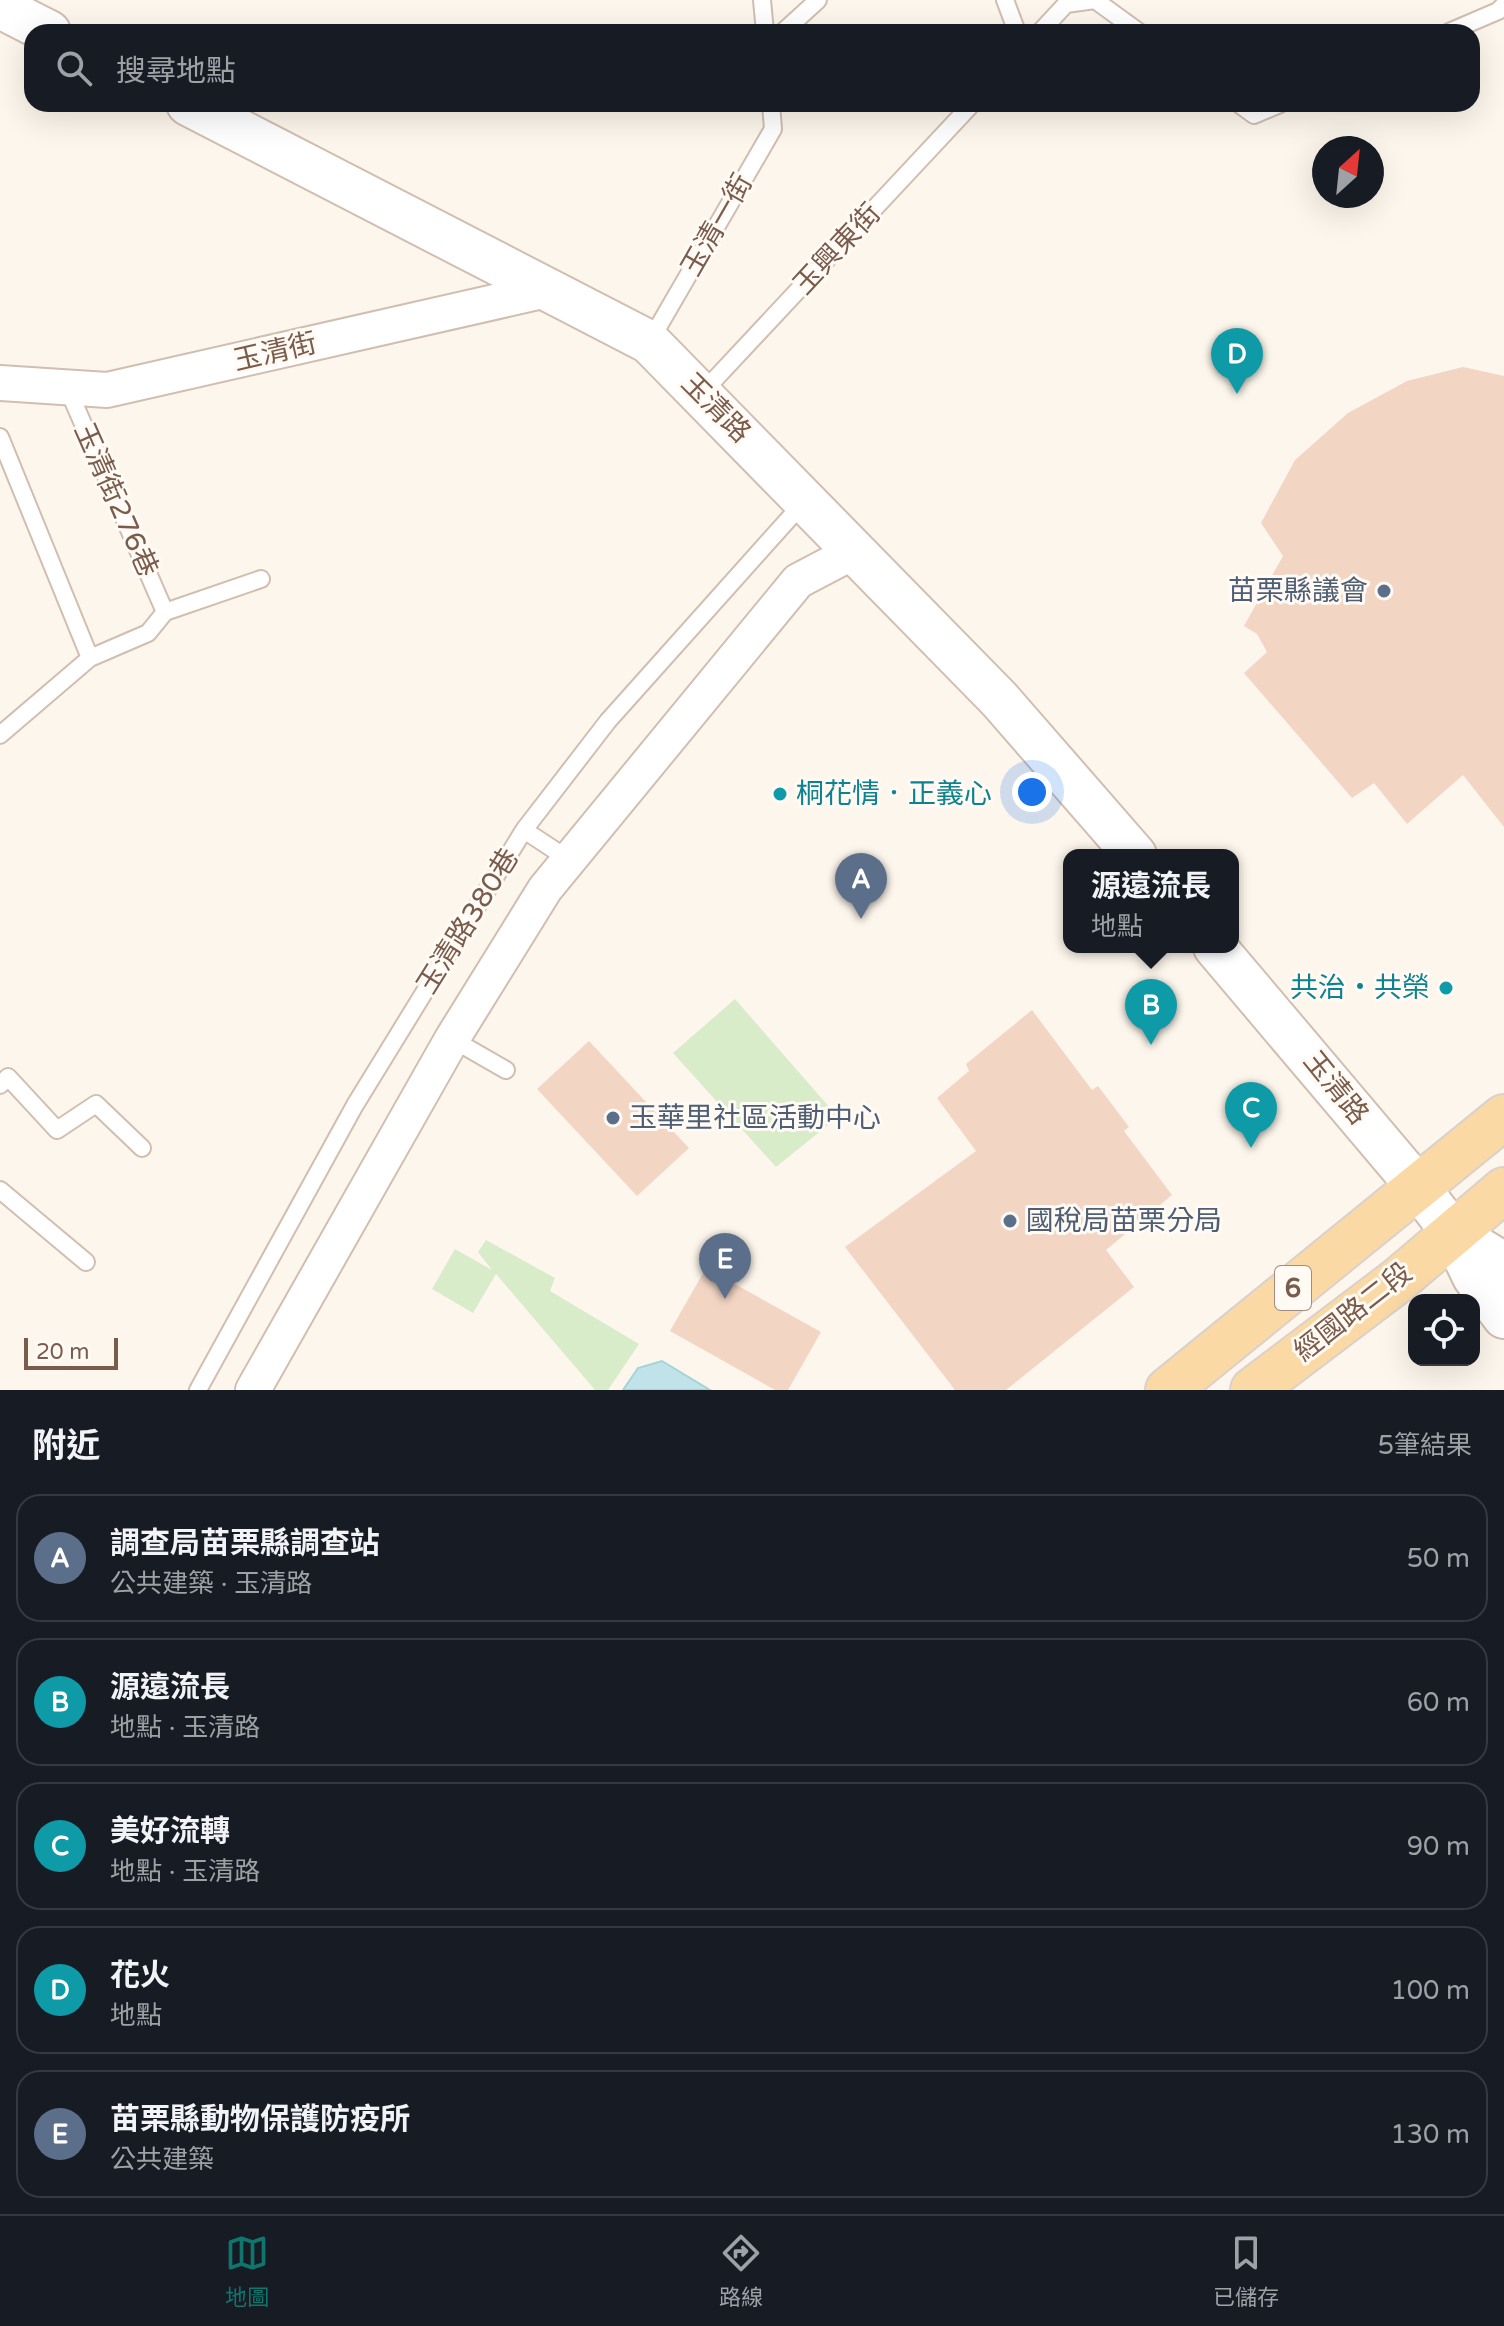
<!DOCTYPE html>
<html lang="zh-TW">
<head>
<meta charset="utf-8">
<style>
  body { margin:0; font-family:"Varela Round","Noto Sans TC",sans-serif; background:#20242c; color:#f1f3f6 }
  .controls { position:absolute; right:24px; bottom:24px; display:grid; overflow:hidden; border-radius:16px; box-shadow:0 8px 32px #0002 }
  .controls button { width:72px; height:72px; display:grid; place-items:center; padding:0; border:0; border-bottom:2px solid #363941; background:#171b24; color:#f1f3f6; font:40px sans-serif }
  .compass { position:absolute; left:1312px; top:136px; width:72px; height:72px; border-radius:50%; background:#171b24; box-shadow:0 8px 32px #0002; rotate:27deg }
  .scale { position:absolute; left:24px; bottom:20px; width:94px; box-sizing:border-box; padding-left:8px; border:4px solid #7a5c4d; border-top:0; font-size:22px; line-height:28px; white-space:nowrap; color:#7a5c4d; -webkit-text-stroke:6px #fffaf3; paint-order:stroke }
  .you { position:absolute; left:1032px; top:792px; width:28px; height:28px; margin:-20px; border:6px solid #fff; border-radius:50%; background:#1a73e8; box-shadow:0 0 0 12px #1a73e833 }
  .badge { display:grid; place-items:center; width:52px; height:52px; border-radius:50%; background:#0f766e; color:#fff; font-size:26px; font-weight:700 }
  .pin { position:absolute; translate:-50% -66px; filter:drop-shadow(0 2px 4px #0008) }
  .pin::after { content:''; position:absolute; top:42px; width:28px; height:24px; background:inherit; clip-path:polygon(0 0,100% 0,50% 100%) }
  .popup { position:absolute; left:1063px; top:849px; width:176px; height:104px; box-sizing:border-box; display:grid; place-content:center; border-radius:16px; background:#171b24; filter:drop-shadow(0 2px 6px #0005); font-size:26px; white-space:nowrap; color:#9ea1a6 }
  .popup b { font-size:30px; color:#f1f3f6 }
  .popup::after { content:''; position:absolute; left:50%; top:100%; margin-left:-16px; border:16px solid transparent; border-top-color:#171b24 }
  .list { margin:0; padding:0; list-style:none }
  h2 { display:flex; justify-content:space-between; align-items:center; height:104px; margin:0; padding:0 32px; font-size:34px }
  h2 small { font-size:26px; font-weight:400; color:#9ea1a6 }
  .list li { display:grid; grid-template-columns:52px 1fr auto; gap:24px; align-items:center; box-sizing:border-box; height:128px; margin:0 16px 16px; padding:0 16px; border:2px solid #363941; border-radius:24px }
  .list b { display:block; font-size:30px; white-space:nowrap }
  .list p { margin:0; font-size:26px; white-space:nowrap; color:#9ea1a6 }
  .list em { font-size:26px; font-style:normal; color:#9ea1a6 }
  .icon { flex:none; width:44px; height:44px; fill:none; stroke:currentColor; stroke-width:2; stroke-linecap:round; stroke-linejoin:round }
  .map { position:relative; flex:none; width:1504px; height:1390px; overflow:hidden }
  .search { position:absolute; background:#171b24; box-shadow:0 8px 32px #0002; left:24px; right:24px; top:24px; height:88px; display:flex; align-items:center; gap:20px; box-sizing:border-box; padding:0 28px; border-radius:24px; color:#9ea1a6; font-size:30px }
  .sheet { height:824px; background:#171b24 }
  nav { display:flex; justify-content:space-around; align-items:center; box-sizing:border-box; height:112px; border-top:2px solid #363941; background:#171b24; font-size:22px; color:#9ea1a6 }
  nav a { display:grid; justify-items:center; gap:4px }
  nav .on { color:#0f766e }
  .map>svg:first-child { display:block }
</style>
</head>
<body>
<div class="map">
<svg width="1504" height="1390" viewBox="0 0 1504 1390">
  <rect width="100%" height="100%" fill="#fdf6ec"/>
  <path fill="#d8ecc9" d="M735,999L838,1117L776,1167L673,1053Z
    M486,1240L555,1278L550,1291L639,1344L608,1390H595L496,1274L473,1313L432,1289L455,1249L492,1270L478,1252Z"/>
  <path fill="#bfe3e8" stroke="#a5d3da" stroke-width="2" d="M662,1361L710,1390H623L638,1368Z"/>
  <path fill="#f3d5c3" d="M1463,367L1504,376V827L1463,775L1407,824L1374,783L1352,798L1244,673L1267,652L1257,634L1244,626L1283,556L1261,523L1295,460L1348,413L1407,381Z
    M1032,1010L1092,1090L1098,1086L1129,1127L1124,1131L1172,1195L1106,1250L1134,1287L1006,1390H955L845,1247L976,1151L937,1098L969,1071L966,1064Z
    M589,1041L689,1148L637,1196L537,1089Z
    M706,1268L821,1332L788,1390H775L670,1331Z"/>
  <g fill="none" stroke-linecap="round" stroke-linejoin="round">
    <defs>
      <path id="service" d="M762,0L765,32
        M1005,0L1017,32
        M783,32L818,0
        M1040,32L1066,4L1095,0L1139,32
        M1449,32L1498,11L1504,5
        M1239,104L1254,115L1280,104
        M650,341L773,129L771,104
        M67,387L165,612
        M702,393L972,104
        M0,437L90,658
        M0,735L90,658L148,633L165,612L261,579
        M524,830L568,859
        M452,1039L506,1070
        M0,1085L8,1077L57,1130L96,1104L142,1148
        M0,1190L86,1262
        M198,1390L355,1105L524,830L608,721L803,503"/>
      <path id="minor" d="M0,383L107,390L547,290
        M253,1390L452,1039L545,889L798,581L855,551"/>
      <path id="tertiary" d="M0,7L49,32
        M188,104L649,342L999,699L1135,855
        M1215,947L1418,1187L1453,1233L1474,1277L1504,1317
        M1453,1233L1504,1264"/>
      <path id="primary" d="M1168,1390L1504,1117
        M1253,1390L1397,1281L1504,1190"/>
    </defs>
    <use href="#service" stroke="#d1beb0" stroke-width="20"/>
    <use href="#minor" stroke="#d1beb0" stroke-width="38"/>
    <use href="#tertiary" stroke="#d1beb0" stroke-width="46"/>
    <use href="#primary" stroke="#dad1cd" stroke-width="48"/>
    <use href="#service" stroke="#fff" stroke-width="16"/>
    <use href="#minor" stroke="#fff" stroke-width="34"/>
    <use href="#tertiary" stroke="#fff" stroke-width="42"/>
    <use href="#primary" stroke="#fbd9a5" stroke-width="44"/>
  </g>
  <g fill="#5c6f8a" stroke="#fffaf3" stroke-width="3">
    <circle cx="1384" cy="591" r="8"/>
    <circle cx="613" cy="1118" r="8"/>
    <circle cx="1010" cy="1221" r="8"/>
  </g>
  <g fill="#0f9aa8" stroke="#fffaf3" stroke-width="3">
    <circle cx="780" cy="794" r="8"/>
    <circle cx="1446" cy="988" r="8"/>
  </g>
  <g text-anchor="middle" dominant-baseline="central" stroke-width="6" stroke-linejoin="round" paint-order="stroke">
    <rect fill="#fffaf3" stroke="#a28b7f" stroke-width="2" x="1275" y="1266" width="36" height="44" rx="6"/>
    <g font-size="26" font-weight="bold" fill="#7a5c4d">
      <text x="1293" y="1288">6</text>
    </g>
    <g font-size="28" fill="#7a5c4d" stroke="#fffaf3">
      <text transform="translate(717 225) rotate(-60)">玉清一街</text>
      <text transform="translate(837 249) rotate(-47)">玉興東街</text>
      <text transform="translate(275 352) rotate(-13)">玉清街</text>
      <text transform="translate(716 408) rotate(45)">玉清路</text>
      <text transform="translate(116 500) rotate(66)">玉清街276巷</text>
      <text transform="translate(468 921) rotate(-58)">玉清路380巷</text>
      <text transform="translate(1336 1088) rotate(51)">玉清路</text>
      <text transform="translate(1353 1312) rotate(-38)">經國路二段</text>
    </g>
    <g font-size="28" fill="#4e5e75" stroke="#fffaf3" text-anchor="start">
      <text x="1368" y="591" text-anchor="end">苗栗縣議會</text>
      <text x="629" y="1118">玉華里社區活動中心</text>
      <text x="1026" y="1221">國稅局苗栗分局</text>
    </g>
    <g font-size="28" fill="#0d838f" stroke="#fffaf3" text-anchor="start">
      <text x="796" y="794">桐花情．正義心</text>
      <text x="1430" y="988" text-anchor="end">共治‧共榮</text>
    </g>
  </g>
</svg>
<div class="controls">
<button><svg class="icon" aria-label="locate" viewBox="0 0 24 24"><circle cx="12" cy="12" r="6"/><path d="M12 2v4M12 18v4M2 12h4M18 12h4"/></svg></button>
</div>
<svg class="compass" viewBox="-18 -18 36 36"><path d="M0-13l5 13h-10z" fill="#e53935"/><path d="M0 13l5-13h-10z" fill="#9ea1a6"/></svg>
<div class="scale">20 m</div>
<div class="you"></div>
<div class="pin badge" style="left:861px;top:919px;background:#5c6f8a">A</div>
<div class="pin badge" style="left:1151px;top:1045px;background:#0f9aa8">B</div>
<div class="popup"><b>源遠流長</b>地點</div>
<div class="pin badge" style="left:1251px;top:1148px;background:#0f9aa8">C</div>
<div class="pin badge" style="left:1237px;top:394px;background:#0f9aa8">D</div>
<div class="pin badge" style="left:725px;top:1299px;background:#5c6f8a">E</div>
<div class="search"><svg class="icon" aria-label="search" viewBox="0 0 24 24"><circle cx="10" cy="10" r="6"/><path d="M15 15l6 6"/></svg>搜尋地點</div>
</div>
<section class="sheet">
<h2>附近<small>5筆結果</small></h2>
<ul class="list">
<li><span class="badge" style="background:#5c6f8a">A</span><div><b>調查局苗栗縣調查站</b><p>公共建築 · 玉清路</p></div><em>50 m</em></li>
<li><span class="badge" style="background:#0f9aa8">B</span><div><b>源遠流長</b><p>地點 · 玉清路</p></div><em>60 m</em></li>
<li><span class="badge" style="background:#0f9aa8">C</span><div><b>美好流轉</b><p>地點 · 玉清路</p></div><em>90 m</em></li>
<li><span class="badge" style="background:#0f9aa8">D</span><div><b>花火</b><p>地點</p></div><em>100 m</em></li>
<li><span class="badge" style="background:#5c6f8a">E</span><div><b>苗栗縣動物保護防疫所</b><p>公共建築</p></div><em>130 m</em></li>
</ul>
</section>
<nav>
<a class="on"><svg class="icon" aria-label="map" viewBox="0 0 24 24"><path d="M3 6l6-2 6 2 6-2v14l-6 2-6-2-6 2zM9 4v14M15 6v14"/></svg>地圖</a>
<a><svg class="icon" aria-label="directions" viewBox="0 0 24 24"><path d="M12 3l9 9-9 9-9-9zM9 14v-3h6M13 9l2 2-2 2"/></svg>路線</a>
<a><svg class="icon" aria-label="saved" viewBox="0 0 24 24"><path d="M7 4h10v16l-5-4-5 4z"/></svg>已儲存</a>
</nav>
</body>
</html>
